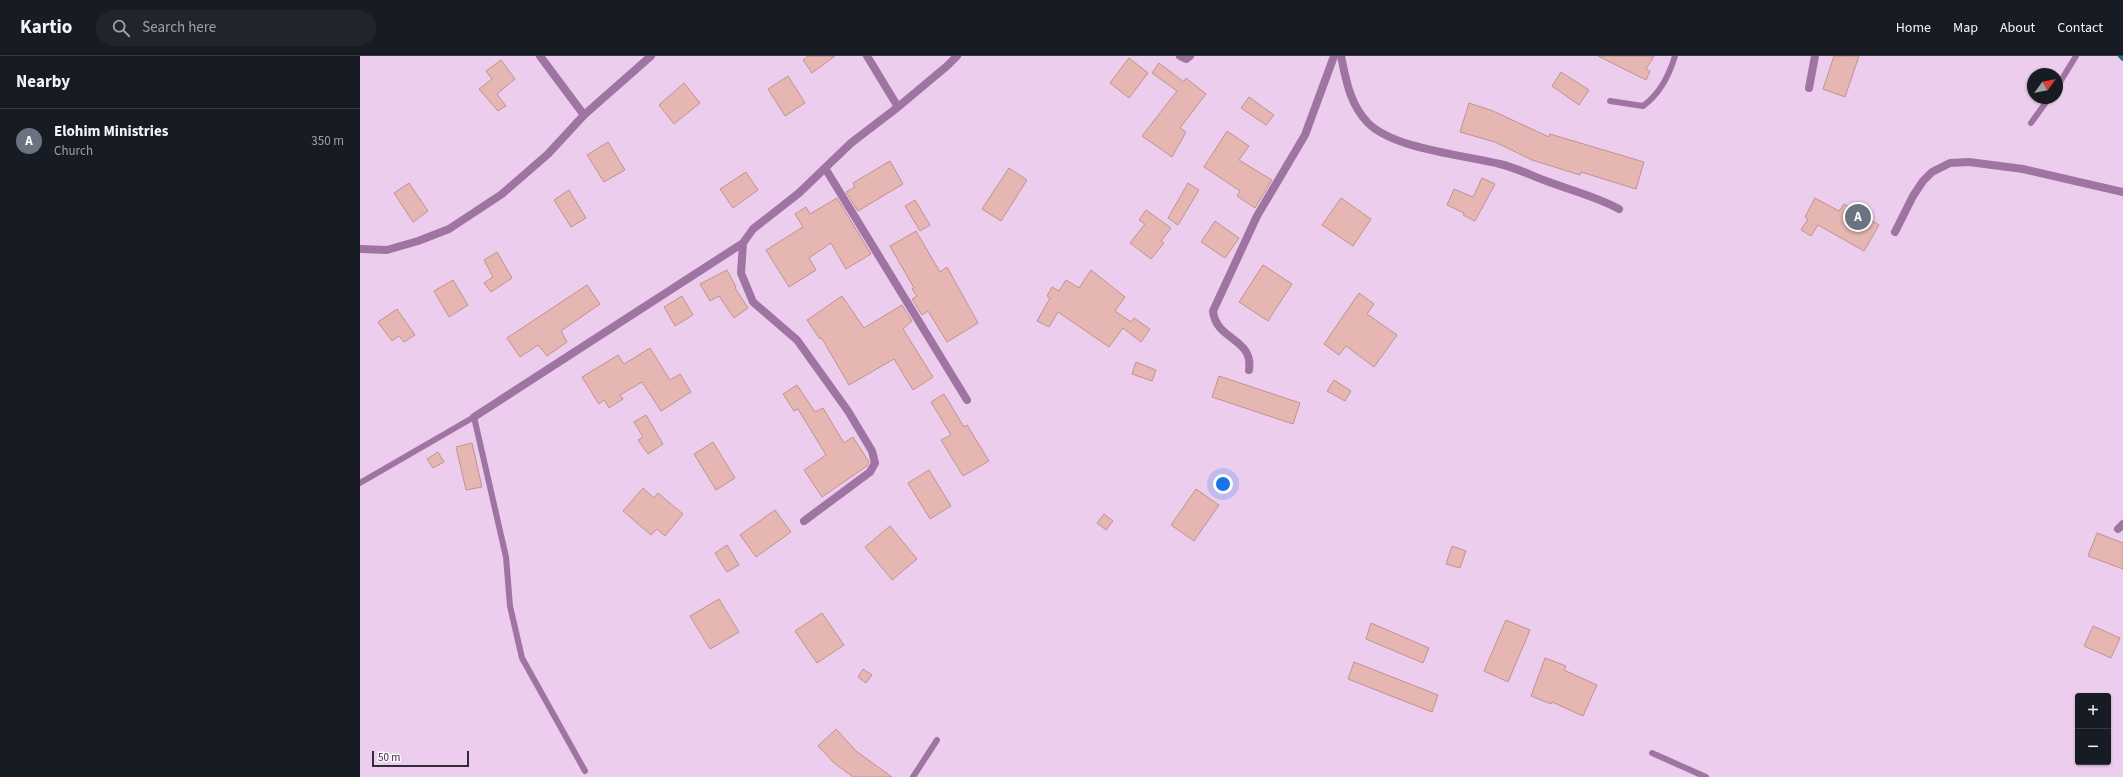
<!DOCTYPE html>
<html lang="en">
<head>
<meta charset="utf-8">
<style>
  body { margin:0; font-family:"Source Sans 3",sans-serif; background:#20242c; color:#f1f3f6 }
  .controls { position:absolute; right:12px; bottom:12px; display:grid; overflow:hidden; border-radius:4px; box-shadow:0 1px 3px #0004 }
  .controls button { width:36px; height:36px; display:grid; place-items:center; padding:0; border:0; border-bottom:1px solid #363941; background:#171b24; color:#f1f3f6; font:20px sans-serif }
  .compass { position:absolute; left:1667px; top:12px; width:36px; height:36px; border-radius:50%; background:#171b24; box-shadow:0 1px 3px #0004; rotate:57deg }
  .scale { position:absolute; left:12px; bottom:10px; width:97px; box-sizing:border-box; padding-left:4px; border:2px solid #362a37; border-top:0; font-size:11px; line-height:14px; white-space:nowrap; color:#362a37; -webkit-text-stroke:3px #fef7fe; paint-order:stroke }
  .you { position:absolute; left:863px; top:428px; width:14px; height:14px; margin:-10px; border:3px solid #fff; border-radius:50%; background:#1a73e8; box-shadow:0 0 0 6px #1a73e833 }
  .badge { display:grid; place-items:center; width:26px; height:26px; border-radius:50%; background:#308a3a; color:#fff; font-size:13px; font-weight:700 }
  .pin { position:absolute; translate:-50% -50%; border:2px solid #fff; box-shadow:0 1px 4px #0006 }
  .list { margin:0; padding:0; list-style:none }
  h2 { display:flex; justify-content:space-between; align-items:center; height:52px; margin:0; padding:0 16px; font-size:17px }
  h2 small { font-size:13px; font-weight:400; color:#9ea1a6 }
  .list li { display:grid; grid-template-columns:26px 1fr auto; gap:12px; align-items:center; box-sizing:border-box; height:64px; padding:0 16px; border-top:1px solid #363941 }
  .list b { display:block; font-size:15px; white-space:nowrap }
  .list p { margin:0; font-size:13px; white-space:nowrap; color:#9ea1a6 }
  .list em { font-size:13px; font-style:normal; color:#9ea1a6 }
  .icon { flex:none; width:22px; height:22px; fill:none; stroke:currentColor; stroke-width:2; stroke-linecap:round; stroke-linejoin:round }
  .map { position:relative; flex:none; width:1763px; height:721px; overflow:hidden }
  header { display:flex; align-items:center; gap:24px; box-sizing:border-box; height:56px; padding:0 20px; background:#171b24; border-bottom:1px solid #363941 }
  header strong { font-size:19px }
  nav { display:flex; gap:22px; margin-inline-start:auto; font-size:14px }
  .search { width:280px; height:36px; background:#20242c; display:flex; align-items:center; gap:10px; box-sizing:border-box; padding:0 14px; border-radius:22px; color:#9ea1a6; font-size:15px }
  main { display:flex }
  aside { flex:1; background:#171b24 }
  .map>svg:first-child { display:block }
</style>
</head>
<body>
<header>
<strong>Kartio</strong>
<div class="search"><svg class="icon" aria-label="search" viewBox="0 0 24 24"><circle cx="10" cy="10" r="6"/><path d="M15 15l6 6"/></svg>Search here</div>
<nav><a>Home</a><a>Map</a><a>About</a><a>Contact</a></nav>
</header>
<main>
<aside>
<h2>Nearby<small></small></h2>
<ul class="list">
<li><span class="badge" style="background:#6b7280">A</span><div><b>Elohim Ministries</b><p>Church</p></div><em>350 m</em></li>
</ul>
</aside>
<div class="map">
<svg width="1763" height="721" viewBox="0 0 1763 721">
  <rect width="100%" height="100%" fill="#eccded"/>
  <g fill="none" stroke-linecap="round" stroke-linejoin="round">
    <path stroke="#17717e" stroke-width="4" d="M1760,0L1763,3"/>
  </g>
  <path fill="#e6b7b2" stroke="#c0938f" d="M448,0H475L452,17L443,4Z
    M1238,0H1294L1286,13L1290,15L1286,24Z
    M1474,0H1499L1485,41L1463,33Z
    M769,2L788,17L769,42L750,27Z
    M141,4L155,23L137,38L146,50L138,55L119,33L132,23L126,15Z
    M799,7L824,26L826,22L846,38L820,72L826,76L812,101L782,80L817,35L792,17Z
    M1201,16L1229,34L1219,49L1192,30Z
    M428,20L445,47L425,60L408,33Z
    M324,27L340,47L314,68L299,49Z
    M889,41L914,59L906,69L881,52Z
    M1109,47L1133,55L1189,81L1190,78L1284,106L1276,133L1221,116L1220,119L1172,104L1135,86L1100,76Z
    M867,75L889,90L879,104L912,124L895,152L877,140L880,135L844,111Z
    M248,86L265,114L244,126L227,99Z
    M530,105L543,128L498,155L486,136L495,131L493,127Z
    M649,112L667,124L641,165L622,153Z
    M386,116L398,134L373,152L360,133Z
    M1122,122L1135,128L1115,165L1103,159L1104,157L1087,149L1094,133L1113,141Z
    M49,127L68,155L53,166L34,137Z
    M828,127L839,134L818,169L808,162Z
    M209,134L226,162L211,171L194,144Z
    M477,142L511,198L486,213L471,187L449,202L456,214L429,231L406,194L443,171L435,158L446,151L450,158Z
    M981,142L1011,163L993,190L962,169Z
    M1455,142L1479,155L1484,148L1519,169L1504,195L1458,169L1451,180L1441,174L1448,163L1445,161Z
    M555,144L570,169L560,175L545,150Z
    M786,154L811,172L801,185L804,187L791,203L770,187L785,168L779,164Z
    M855,165L879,182L865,202L841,186Z
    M556,175L580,216L587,211L618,267L587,286L568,255L562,259L552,243L557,240L552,233L554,232L530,190Z
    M137,196L152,222L131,236L124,227L133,221L124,204Z
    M903,209L932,228L908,265L879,246Z
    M367,214L376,231L375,232L388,252L374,262L359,240L350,245L340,228Z
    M731,214L765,241L755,255L771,266L774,262L790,273L781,286L763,272L749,291L698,256L689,271L677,265L690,242L687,240L692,231L699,235L706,224L719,232Z
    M93,224L108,249L89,261L74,235Z
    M227,229L240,248L201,275L207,286L187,300L178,289L160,301L147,282Z
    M999,237L1014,248L1007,258L1037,279L1014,311L986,290L979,299L964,288Z
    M322,240L333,259L315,270L304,251Z
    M482,240L504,272L542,249L552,265L543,273L573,321L553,334L534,303L489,329L461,281L460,283L447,264Z
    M37,253L55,279L44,286L39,280L32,285L18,266Z
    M290,292L310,324L320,318L331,336L301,355L282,326L260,339L263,343L249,352L244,344L239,348L222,321L258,299L264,308Z
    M776,306L796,314L792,325L772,318Z
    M859,320L940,347L933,368L852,341Z
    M974,324L991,335L985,345L967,335Z
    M437,329L455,356L463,352L484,387L493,381L509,406L507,410L462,441L444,414L466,399L438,353L434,355L423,338Z
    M584,338L604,371L607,369L629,405L603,420L581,384L591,379L571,346Z
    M286,359L303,388L288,398L278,384L283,381L274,366Z
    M353,386L375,422L356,434L334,398Z
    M112,387L122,431L106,434L96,391Z
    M78,396L84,406L73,412L67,403Z
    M569,414L591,450L570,463L548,427Z
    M283,432L294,442L298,437L323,458L305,480L297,473L291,479L263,455Z
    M836,433L859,449L834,485L811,469Z
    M415,454L431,476L396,501L380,479Z
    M744,458L753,465L746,474L737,467Z
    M530,470L557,503L532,524L505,491Z
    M1737,477L1763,487V513L1728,500Z
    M367,489L379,509L367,516L355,497Z
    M1092,490L1106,495L1100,512L1086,508Z
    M359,543L379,576L350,593L330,560Z
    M462,557L484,589L457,607L435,575Z
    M1146,564L1170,574L1148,626L1124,615Z
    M1011,567L1069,592L1063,607L1006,583Z
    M1733,570L1760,582L1751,602L1724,590Z
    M1185,602L1206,610L1204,614L1237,629L1223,660L1192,646L1191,648L1171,640Z
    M994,606L1078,639L1072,656L988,623Z
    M503,613L512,619L506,627L498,621Z
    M476,673L496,695L532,721H493L474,707L458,690Z"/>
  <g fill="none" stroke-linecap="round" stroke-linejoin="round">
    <path stroke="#a074a2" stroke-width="6" d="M1697,31L1716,0
      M1250,45L1283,50C1300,38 1309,20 1315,0
      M1671,67L1689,42
      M0,427L114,361L146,501L150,550L162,602L225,715
      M1292,697L1346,721
      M553,721L577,684"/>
    <path stroke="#a074a2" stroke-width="8" d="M180,0L224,59
      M820,0L826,3L830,0
      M981,0C986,24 990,49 1008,67C1034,93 1103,99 1140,108C1157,112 1172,120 1189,126C1213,135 1237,141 1259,153
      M1449,32L1455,0
      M538,51L587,10L597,0
      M465,112L607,344
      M1535,176L1553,140L1563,125L1572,116L1590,107L1609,106L1663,113L1763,136
      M383,187L381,217L393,246L437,284L488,355L512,395L515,407L510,416L444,465
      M0,193L27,194L58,185L89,173L142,138L188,98L224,59L291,0
      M889,314C894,282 856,285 853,255L897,160L945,79L974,0
      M114,361L383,187L393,173L439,137L491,87L538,51L507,0
      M1758,473L1763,468"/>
  </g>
</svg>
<div class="controls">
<button>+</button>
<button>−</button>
</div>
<svg class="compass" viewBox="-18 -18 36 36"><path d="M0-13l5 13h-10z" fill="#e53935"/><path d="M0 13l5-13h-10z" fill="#9ea1a6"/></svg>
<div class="scale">50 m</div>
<div class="you"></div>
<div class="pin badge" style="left:1498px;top:161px;background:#6b7280">A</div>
</div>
</main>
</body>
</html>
